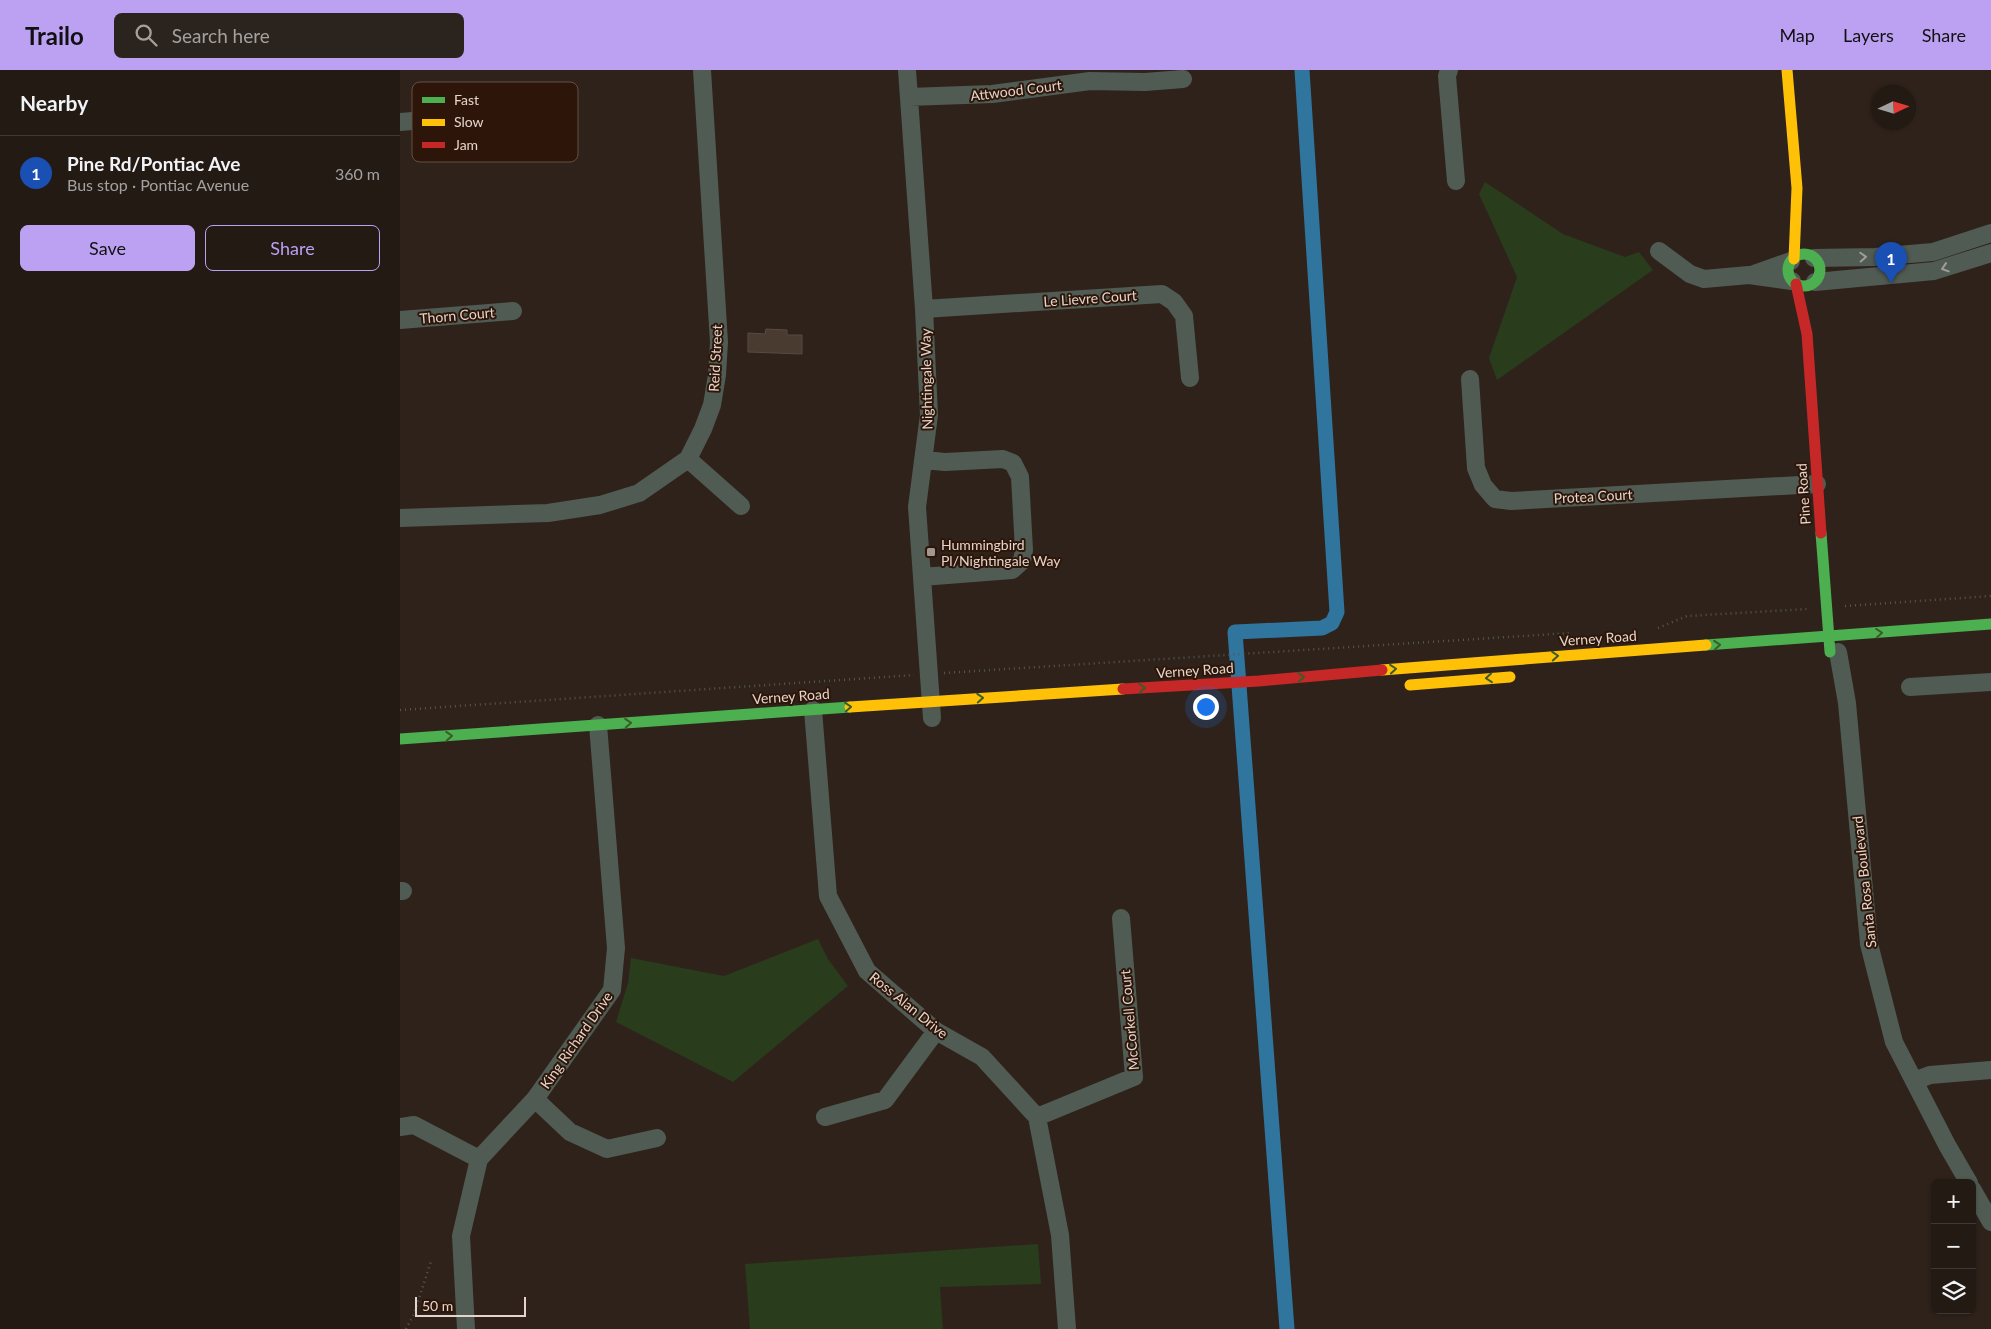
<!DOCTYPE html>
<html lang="en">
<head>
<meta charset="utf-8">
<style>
  body { margin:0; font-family:Lato,sans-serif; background:#2b231d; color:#f1f3f6 }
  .controls { position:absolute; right:15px; bottom:15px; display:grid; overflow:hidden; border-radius:8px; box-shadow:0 1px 4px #0004 }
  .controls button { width:45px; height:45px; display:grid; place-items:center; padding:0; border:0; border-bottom:1px solid #403834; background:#231a14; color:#f1f3f6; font:25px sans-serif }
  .compass { position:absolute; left:1471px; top:15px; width:45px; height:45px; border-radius:50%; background:#231a14; box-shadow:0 1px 4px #0004; rotate:86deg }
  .scale { position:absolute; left:15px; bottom:12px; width:111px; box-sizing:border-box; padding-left:5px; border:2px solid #e4d4cb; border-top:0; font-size:14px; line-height:18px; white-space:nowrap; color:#e4d4cb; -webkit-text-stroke:4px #2d1609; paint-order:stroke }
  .you { position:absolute; left:805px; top:636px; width:18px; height:18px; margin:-12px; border:4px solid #fff; border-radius:50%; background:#1a73e8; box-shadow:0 0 0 8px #1a73e833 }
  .badge { display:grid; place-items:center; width:32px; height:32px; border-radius:50%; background:#bca0f2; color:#fff; font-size:16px; font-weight:700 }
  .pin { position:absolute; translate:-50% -41px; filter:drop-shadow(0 1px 2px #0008) }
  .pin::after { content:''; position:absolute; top:26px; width:18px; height:15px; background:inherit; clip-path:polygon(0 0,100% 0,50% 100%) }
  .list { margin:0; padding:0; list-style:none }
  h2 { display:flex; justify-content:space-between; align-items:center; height:65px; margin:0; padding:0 20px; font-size:21px }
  h2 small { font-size:16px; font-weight:400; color:#a3a1a0 }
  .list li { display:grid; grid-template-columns:32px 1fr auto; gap:15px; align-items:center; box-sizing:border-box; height:75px; padding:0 20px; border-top:1px solid #403834 }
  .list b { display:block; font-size:19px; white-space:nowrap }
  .list p { margin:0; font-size:16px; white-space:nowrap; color:#a3a1a0 }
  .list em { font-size:16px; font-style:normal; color:#a3a1a0 }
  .actions { display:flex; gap:10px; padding:15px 20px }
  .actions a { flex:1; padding:11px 0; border:1px solid #bca0f2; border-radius:8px; text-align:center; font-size:18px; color:#bca0f2 }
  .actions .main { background:#bca0f2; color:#111 }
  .icon { flex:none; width:28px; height:28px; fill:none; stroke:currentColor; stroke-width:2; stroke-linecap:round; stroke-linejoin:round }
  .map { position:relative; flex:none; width:1591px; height:1259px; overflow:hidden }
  header { display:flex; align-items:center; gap:30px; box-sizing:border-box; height:70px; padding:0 25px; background:#bca0f2; color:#111 }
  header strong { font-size:24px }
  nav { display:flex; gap:28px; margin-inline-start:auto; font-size:18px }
  .search { width:350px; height:45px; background:#2b231d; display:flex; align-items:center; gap:12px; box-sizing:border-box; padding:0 18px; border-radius:8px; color:#a3a1a0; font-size:19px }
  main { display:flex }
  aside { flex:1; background:#231a14 }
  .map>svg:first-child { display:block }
</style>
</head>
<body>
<header>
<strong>Trailo</strong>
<div class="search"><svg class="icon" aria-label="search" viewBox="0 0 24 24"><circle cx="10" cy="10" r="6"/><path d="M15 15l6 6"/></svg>Search here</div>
<nav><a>Map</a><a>Layers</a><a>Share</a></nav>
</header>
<main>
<aside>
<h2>Nearby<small></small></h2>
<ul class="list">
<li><span class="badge" style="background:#1a4fb4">1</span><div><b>Pine Rd/Pontiac Ave</b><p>Bus stop · Pontiac Avenue</p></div><em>360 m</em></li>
</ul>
<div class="actions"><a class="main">Save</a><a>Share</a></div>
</aside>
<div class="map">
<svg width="1591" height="1259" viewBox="0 0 1591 1259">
  <rect width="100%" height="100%" fill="#2f221b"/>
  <path fill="#293c1c" d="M1085,112L1163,164L1225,187L1239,182L1253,200L1097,310L1089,288L1117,207L1079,124Z
    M418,869L428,889L448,916L333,1012L216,952L228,913L231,888L324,906Z
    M638,1174L641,1214L540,1217L543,1259H350L345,1194Z"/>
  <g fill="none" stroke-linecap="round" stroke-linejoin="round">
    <path stroke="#30759e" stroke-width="15" d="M887,1259L835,562L922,558L932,553L937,542L902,0"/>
  </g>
  <path fill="#4a3b31" stroke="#574b45" d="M366,259L387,260V265H402V284L348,282V263L365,264Z"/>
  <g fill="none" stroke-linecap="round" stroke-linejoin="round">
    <path stroke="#525851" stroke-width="2.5" stroke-dasharray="1 4" stroke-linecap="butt" d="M1445,536L1591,526
      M1258,558L1287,546L1407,539
      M544,603L1170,563
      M0,640L514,605
      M6,1259L14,1244L31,1191"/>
    <path stroke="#505b53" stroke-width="18" d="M507,0L524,239L529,345L517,437L532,648
      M1049,0L1047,6L1056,111
      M509,27L592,24L690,11L745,12L783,9
      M0,52L96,44
      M1259,181L1290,204L1304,209L1349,205L1392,211
      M1414,188L1475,187L1533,182L1591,163
      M1354,204L1391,191
      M1415,212L1534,201L1591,183
      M524,239L762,224L774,232L784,246L790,308
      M0,250L113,241
      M1070,309L1076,398L1083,415L1095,429L1111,431L1417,414
      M288,389L341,436
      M0,448L148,443L200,435L239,423L288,389L303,359L312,335L317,305L319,272L302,0
      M522,507L612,500L622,491L624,480L620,407L613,393L603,389L545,392L524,390
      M1438,582L1447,633L1469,874L1494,972L1547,1075L1569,1113
      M1510,617L1591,612
      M413,640L428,826L467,901L536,961L582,987L637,1047L660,1165L667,1259
      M0,821H3
      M1514,1011L1530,1005L1591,1000
      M135,1029L170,1062L207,1079L257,1068
      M425,1047L485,1030L536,961
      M637,1047L734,1007L721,848
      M0,1057L14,1055L79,1089
      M1572,1119L1591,1152
      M66,1259L61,1166L79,1089L135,1029L212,920L216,878L198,655"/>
    <path stroke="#4caf50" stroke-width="11" d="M1388 200a16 16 0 1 1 32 0a16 16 0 1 1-32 0Z
      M1421,463L1430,582
      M1306,575L1591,554
      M0,669L450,637"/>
    <path stroke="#ffc107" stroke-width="11" d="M1387,0L1397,118L1394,189
      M982,600L1306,575
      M1010,615L1110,607
      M450,637L723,619"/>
    <path stroke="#c62828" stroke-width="11" d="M1396,214L1407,264L1421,463
      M723,619L859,611L982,600"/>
  </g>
  <defs><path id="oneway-chevron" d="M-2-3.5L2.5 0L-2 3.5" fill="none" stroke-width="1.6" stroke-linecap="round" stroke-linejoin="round" transform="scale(1.25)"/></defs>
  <g stroke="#a19e95">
    <use href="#oneway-chevron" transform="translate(1463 187) rotate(-3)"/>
    <use href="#oneway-chevron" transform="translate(1545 198) rotate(162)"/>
  </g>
  <g stroke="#3b5b29">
    <use href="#oneway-chevron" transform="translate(1479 563) rotate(-4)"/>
    <use href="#oneway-chevron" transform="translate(1317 575) rotate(-4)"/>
    <use href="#oneway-chevron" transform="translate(1155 586) rotate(-4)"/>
    <use href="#oneway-chevron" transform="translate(993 599) rotate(-5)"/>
    <use href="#oneway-chevron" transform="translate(901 607) rotate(-5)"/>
    <use href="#oneway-chevron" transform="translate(1089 608) rotate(175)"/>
    <use href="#oneway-chevron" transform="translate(742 618) rotate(-3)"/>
    <use href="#oneway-chevron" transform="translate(580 628) rotate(-4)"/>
    <use href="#oneway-chevron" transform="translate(448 637) rotate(-4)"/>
    <use href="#oneway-chevron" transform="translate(228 653) rotate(-4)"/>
    <use href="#oneway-chevron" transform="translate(49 666) rotate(-4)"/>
  </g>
  <rect fill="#a5968d" stroke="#2d1609" stroke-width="2" x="526" y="477" width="10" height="10" rx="2.5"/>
  <g text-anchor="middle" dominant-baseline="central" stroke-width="4" stroke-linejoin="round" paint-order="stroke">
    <g font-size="14" fill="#e4d4cb" stroke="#2d1609">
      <text transform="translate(616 20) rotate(-7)">Attwood Court</text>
      <text transform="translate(690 228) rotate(-4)">Le Lievre Court</text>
      <text transform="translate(57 245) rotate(-5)">Thorn Court</text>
      <text transform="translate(315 288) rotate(-87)">Reid Street</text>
      <text transform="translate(526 309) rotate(-91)">Nightingale Way</text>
      <text transform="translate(1403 424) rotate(-94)">Pine Road</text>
      <text transform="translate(1193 426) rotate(-3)">Protea Court</text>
      <text transform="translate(1198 568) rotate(-4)">Verney Road</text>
      <text transform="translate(795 600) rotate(-4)">Verney Road</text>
      <text transform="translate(391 626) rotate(-4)">Verney Road</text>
      <text transform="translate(1464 812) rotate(-96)">Santa Rosa Boulevard</text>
      <text transform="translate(509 935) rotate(39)">Ross Alan Drive</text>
      <text transform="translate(729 950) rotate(-95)">McCorkell Court</text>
      <text transform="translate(176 970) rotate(-55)">King Richard Drive</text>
    </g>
    <g font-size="14" fill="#e4d4cb" stroke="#2d1609" text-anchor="start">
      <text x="541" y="474">Hummingbird<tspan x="541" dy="16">Pl/Nightingale Way</tspan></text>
    </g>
  </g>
  <rect x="12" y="12" width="166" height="80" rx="8" fill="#2d1609" stroke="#644f43" stroke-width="1"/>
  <rect x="22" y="27" width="23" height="6" fill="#4caf50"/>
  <rect x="22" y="49" width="23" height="7" fill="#ffc107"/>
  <rect x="22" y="72" width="23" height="6" fill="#c62828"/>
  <g font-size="14" fill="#e4d4cb">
    <text x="54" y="35">Fast</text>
    <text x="54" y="57">Slow</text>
    <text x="54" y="80">Jam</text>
  </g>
</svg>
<div class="controls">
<button>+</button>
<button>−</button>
<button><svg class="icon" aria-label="layers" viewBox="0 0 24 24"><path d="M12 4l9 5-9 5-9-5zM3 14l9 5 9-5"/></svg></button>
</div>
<svg class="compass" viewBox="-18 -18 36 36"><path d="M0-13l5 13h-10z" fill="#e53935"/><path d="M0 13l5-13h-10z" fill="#a3a1a0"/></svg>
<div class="scale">50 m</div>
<div class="you"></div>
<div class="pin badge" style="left:1491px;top:213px;background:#1a4fb4">1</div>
</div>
</main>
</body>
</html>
